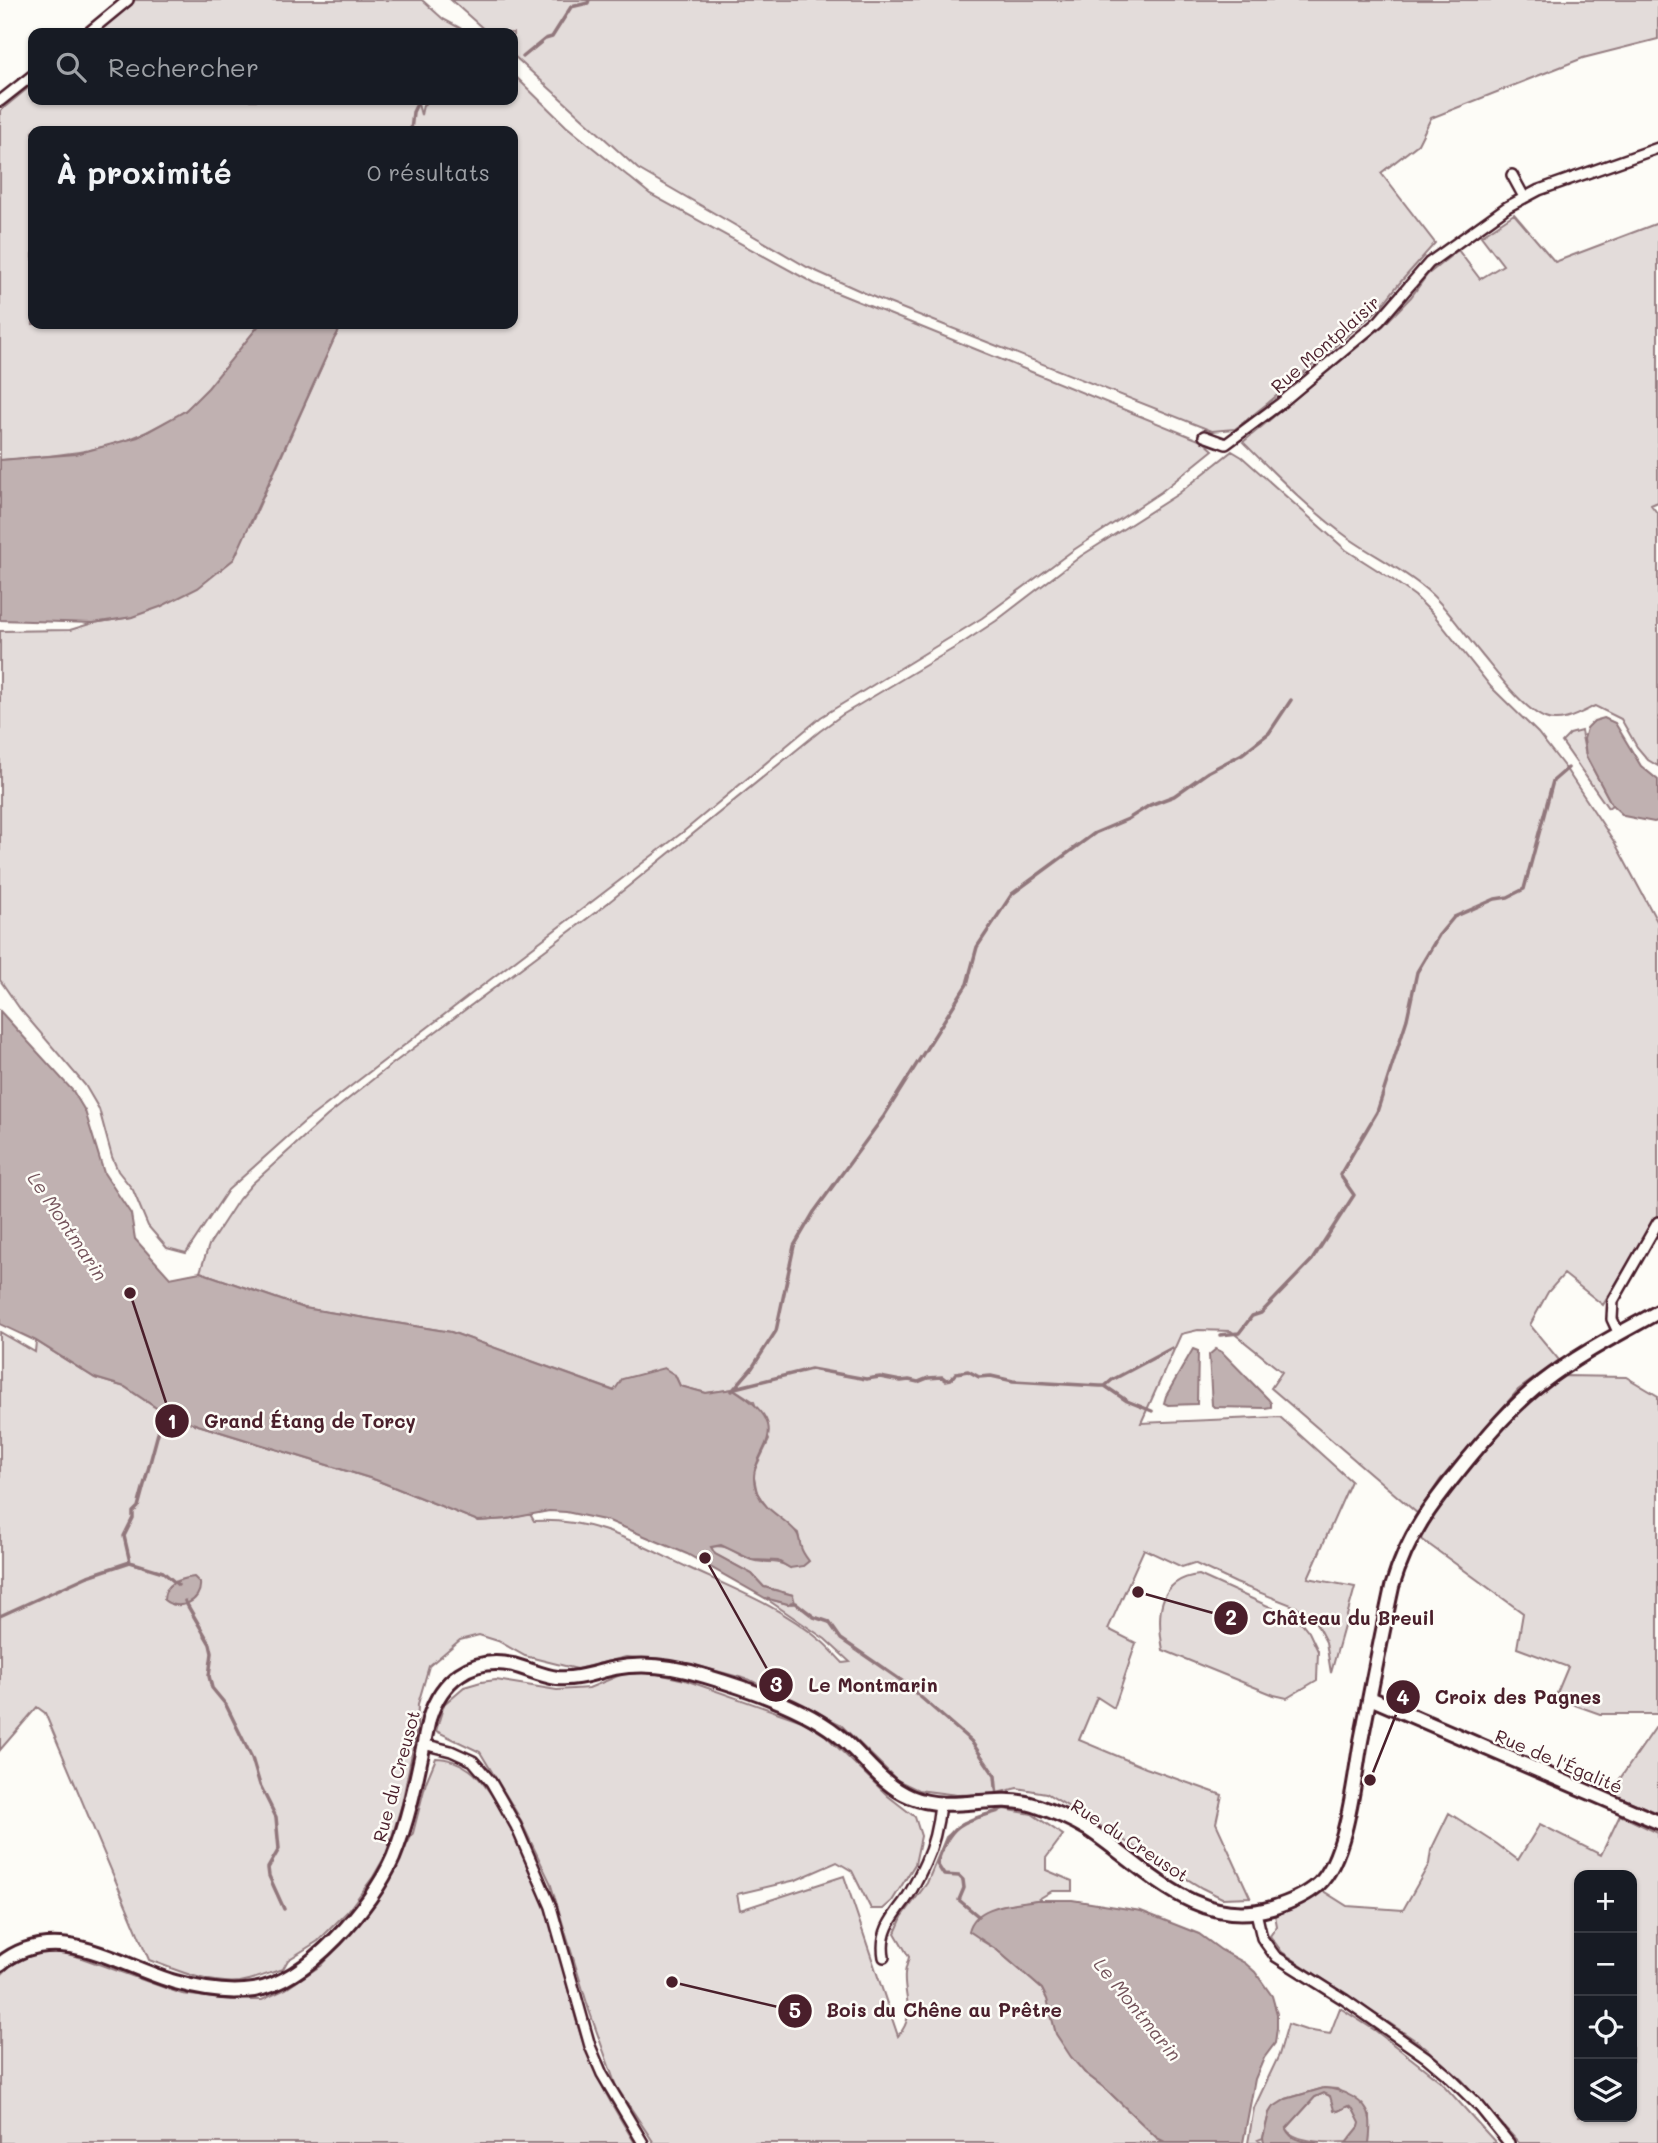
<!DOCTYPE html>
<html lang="fr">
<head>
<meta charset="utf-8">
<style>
  body { margin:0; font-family:Mali,sans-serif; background:#242831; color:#f1f3f6 }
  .controls { position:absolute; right:21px; bottom:21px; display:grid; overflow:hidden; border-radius:14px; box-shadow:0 2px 5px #0004 }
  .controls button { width:63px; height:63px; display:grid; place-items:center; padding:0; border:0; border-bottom:2px solid #363941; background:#171b24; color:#f1f3f6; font:35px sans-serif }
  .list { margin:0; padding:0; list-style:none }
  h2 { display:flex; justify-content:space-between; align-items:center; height:91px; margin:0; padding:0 28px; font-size:30px }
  h2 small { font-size:23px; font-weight:400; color:#9ea1a6 }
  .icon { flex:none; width:38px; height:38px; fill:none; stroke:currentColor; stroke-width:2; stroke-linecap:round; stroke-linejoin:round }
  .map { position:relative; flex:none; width:1658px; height:2143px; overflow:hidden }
  .search { position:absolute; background:#171b24; box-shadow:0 2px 5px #0004; left:28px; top:28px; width:490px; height:77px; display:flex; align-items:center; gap:18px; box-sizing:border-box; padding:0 24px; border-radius:14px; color:#9ea1a6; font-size:26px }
  .panel { position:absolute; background:#171b24; box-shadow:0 2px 5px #0004; left:28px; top:126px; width:490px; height:203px; border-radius:14px }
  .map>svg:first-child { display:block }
</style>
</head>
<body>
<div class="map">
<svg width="1658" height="2143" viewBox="0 0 1658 2143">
  <rect width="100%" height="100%" fill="#fdfcf7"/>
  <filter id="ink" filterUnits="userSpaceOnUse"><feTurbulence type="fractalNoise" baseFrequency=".0143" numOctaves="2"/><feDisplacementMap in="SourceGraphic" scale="14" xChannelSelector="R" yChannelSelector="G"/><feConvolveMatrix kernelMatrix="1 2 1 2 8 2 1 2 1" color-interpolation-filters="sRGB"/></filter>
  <g filter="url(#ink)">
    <path fill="#e3dcda" stroke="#967e82" stroke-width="2" fill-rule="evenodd" d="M135,0H422L443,19L469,33H96Z
      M451,0H1658V39L1583,58L1431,118L1418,144L1381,173L1435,243L1398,285L1380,308L1268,403L1235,429L1212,431L876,298L807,267L638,169L513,55V33H488Z
      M513,74L566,126L650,194L815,284L1204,442L1213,450L1161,492L1072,551L982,618L821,717L683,832L304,1122L228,1190L186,1253L167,1248L148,1226L133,1190L118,1171L112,1157L99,1109L85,1085L20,1009L0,980V631L70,630L93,623L132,617L251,524L334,339L343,324H513V131H33V324H260C237,353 215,385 187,409C180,415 172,419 164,423C110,453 63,455 4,460H0V111L33,84V100H417L421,115L423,105L431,100H513Z
      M1514,214L1555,262L1658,223V502L1651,505L1658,514V766L1648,760L1637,747L1621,719L1595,706C1580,713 1561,725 1545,718C1524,710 1496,672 1481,654C1464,634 1449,610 1430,593C1406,571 1376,557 1350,539C1311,511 1276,475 1243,442L1383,326L1411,297L1427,275L1458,250L1480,279L1503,265L1481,236Z
      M1232,451L1242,457L1346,550L1393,580L1415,596L1433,614L1491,687L1538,733L1566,769L1615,843L1658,923V1214L1603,1305L1564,1274L1548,1292L1530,1325L1559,1360L1518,1390L1440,1480L1418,1514L1271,1388L1282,1372L1231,1331L1198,1330L1181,1334L1141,1423L1280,1417L1351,1481L1308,1578L1355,1587L1331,1673L1326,1642L1316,1623L1304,1610L1236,1583L1194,1563L1182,1567L1144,1549L1108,1629L1136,1643L1114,1708L1097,1697L1079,1740L1146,1768L1222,1795L1216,1823L1250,1897L1222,1898L1202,1888L1046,1793L1017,1788L993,1794L957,1795L918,1790L897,1780L840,1724L750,1680L698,1666L658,1659L626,1657L577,1669L525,1656L498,1641L479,1635L460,1640L429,1666L418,1704L417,1728L402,1804L387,1853L373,1877L348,1911L318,1941L288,1960L283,1969C269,1973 254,1980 240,1982C209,1985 177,1970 149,1960L45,1713L37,1707L0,1750V1332L35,1352L36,1341L95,1378L125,1387L164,1413L198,1425L376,1480L478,1521L507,1519L530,1514L534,1521C596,1518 635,1543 689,1568C734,1589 783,1608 820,1640C828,1646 835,1655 843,1663L850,1662L825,1639L765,1598L788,1604L793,1595L764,1587L752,1574L714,1554L711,1547C729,1543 736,1555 752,1560C768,1565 774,1558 790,1568L801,1550L798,1533L769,1510L757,1493L753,1473L769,1440L754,1402L734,1389L706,1393L680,1386L675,1375L615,1391L451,1332L304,1308L200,1272L209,1245L239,1199L252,1184L327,1116L387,1068L604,906L820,731L842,715L961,644L996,621L1081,556L1178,494Z
      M1581,731L1586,756L1612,805L1608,808L1562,742L1570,734Z
      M1564,1376L1626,1377L1658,1396V1714H1600L1555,1698L1568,1667L1517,1648L1523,1613L1420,1538L1447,1495L1501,1432L1528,1402Z
      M1199,1575L1286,1614L1302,1623L1309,1632L1318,1651L1317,1680L1287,1698L1274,1695L1163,1650C1157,1617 1156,1579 1199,1575Z
      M649,1672L685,1680L802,1721L826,1736L888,1796L915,1817L921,1836L915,1864L892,1901L883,1909H871L852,1871L837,1862L796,1880L737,1894L740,1910L844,1876L898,2036C917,2014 903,1998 905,1974C905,1969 908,1962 909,1957L895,1933L902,1917L927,1883L946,1837L963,1823L1004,1809L1032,1814L1063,1835L1046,1858V1870L1072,1881V1891H1052L1037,1900L1000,1906L979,1939L997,1950L1042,1989L1084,2072L1107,2090L1157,2138L1167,2143H654L616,2086L589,2010L550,1882L518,1815L480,1752L436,1731L444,1704L464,1687L481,1682L496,1680L557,1690L589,1688L625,1673Z
      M1658,1724V1813L1610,1793Z
      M436,1758C447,1758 461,1763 470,1770C499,1792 536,1879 548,1915C562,1955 568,1998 582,2039C595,2077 614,2109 635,2143H0V1976L11,1965L38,1952L54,1951L79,1957L182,1994L231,2000H262L286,1989L320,1966L356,1927L376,1902L413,1833L426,1782Z
      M1449,1813L1497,1844L1518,1860L1540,1824L1601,1855L1620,1815L1658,1833V2143H1519L1462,2080L1421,2044L1282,1952L1270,1936L1277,1926L1275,1915L1289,1910L1323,1891L1347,1906L1403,1910L1429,1864L1431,1850ZM1579,1875H1632V2117H1579Z
      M1340,2008L1376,2031L1440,2081L1496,2143H1369L1370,2116L1337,2089L1324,2088L1286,2099L1269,2113L1263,2138L1258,2140L1262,2143H1248L1254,2108L1279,2055L1288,2024L1306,2030L1330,2034Z
      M1324,2093L1330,2096L1338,2111L1348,2106L1353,2109L1361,2123C1359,2130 1352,2135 1348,2142C1331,2143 1295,2143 1286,2129L1315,2097Z"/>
    <path fill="#c0b1b1" stroke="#91777b" stroke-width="2" d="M260,324H343L334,339L234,559L198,588L160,607L132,617L93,623L0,620V460L76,454L138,437L158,426L185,411L208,388Z
      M1604,718L1615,723L1641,766L1658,780V821L1654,822L1624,816L1612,805L1586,756L1584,739L1587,728L1594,721Z
      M0,1011L73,1091L85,1111L104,1173L131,1214L135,1239L170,1278L200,1272L304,1308L451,1332L614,1391L622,1379L664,1368L675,1375L680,1386L706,1393L733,1389C809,1436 737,1452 758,1494C766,1512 785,1518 796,1532C800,1536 799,1542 801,1547C802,1552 806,1557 809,1561L803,1566L790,1568L778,1561L752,1560L721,1545L711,1547L715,1554L752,1574L764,1587L793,1595L795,1603L788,1604L765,1598L687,1554L609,1521L566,1512L549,1511L507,1519L478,1521L376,1480L198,1425L164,1413L125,1387L95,1378L36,1341L0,1324Z
      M1193,1349L1198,1351L1197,1404L1168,1405L1164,1403L1166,1396Z
      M1216,1349L1222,1352L1268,1399L1271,1403V1407L1265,1408L1214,1407L1212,1405L1209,1355Z
      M194,1577L200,1583C202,1602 178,1612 164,1600C164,1583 180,1579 194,1577Z
      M1037,1900H1072L1141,1911L1199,1934L1221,1950L1245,1963L1255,1972L1272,1996L1277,2014V2028L1275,2043L1264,2058L1255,2079L1243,2143H1167L1157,2138L1107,2090L1084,2072L1071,2057L1056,2034L1047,1999L1042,1989L997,1950L969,1931C975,1904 1015,1904 1037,1900Z
      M1324,2088C1341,2089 1367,2100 1370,2119C1371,2127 1370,2135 1369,2143H1346L1359,2127L1360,2123L1353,2109L1348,2106L1338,2111L1334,2110L1330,2096L1324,2093L1315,2097L1286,2129C1292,2142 1308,2142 1320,2143H1264L1263,2138L1269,2113L1272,2108L1286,2099Z"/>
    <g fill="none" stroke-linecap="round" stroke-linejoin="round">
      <path stroke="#91777b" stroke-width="3.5" d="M523,57L545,39L552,37L571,7L588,3L589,0
        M411,131L413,112L419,100
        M1220,1335L1239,1333L1252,1316L1261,1313L1312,1260L1354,1195L1340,1175L1377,1112L1407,1019L1417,972L1439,935L1454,917L1495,899L1508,897L1524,889L1553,781L1568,768
        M1105,1386L1127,1401L1152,1411
        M735,1388L811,1369L866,1379L880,1377L901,1381L909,1380L918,1382L928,1378L942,1377L946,1380L951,1379L956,1373L968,1371L979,1377L991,1376L1013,1381L1100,1386H1105L1112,1380L1172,1348
        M732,1391L752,1368L776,1331L794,1246L814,1212L884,1116L967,984L977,947L1012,894L1095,833L1128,819L1150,805L1174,796L1208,772L1242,754L1269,733L1291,700
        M130,1562L124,1536L133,1518V1512L138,1507L164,1411
        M185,1601L210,1644L212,1653L209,1676L212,1688L226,1705L252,1758L260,1785L276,1817L279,1849L268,1868L269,1876L284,1909
        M791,1603H796L814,1617L829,1622L841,1639L902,1681L971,1741L995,1776L997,1797
        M0,1616L88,1576L130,1562L163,1572L178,1585
        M978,1916L959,1900L964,1888L963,1880L959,1876L944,1875L937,1864C949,1824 961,1822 999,1811L997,1804"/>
      <defs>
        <path id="street" d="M88,33L128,0
          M0,101L33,75
          M1512,175L1524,197
          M1204,436L1226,444L1281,403L1379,321L1429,263L1507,207L1539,190L1658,148
          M1619,1334L1612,1319L1613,1301L1658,1222
          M423,1744L451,1751L473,1761L491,1782L502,1801L516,1826L551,1907L590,2046L602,2074L643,2143
          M1256,1912L1262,1938L1275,1956L1345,2000L1426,2057L1446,2074L1479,2106L1509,2143
          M884,1957C880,1934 890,1920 904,1902C912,1891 919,1876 925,1863C934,1844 938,1825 940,1804"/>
        <path id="secondary" d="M1370,1698L1658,1822
          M0,1964C56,1919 117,1965 175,1982C200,1989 228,1994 254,1990C308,1981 372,1906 393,1858C411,1814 419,1765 429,1719C441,1680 471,1656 513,1665C528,1669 542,1676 557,1678C577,1680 596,1672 615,1668C646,1662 676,1667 705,1676C746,1688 804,1708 837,1734C862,1754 881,1785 911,1797C952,1814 993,1792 1034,1805C1052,1811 1071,1819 1088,1829C1145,1867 1196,1930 1272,1908C1288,1903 1306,1896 1319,1884C1347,1857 1354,1780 1361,1741C1371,1690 1381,1638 1392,1587C1408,1534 1431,1505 1465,1463C1489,1434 1513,1405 1543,1382C1579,1354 1619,1334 1658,1312"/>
      </defs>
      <use href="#street" stroke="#4a1f2b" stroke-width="14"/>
      <use href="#secondary" stroke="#4a1f2b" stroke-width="18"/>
      <use href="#street" stroke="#fdfcf7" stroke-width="9"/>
      <use href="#secondary" stroke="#fdfcf7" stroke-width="12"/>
    </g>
  </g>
  <g text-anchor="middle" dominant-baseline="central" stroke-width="5" stroke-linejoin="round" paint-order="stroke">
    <g font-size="18" fill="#4a1f2b" stroke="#fdfcf7">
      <text transform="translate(1325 344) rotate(-41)">Rue Montplaisir</text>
      <text transform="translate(1559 1761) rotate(23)">Rue de l'Égalité</text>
      <text transform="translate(396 1776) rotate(-75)">Rue du Creusot</text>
      <text transform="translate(1130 1840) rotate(33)">Rue du Creusot</text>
    </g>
    <g font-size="19" font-style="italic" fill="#73525a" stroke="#fdfcf7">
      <text transform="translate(68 1226) rotate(56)">Le Montmarin</text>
      <text transform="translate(1138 2009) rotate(51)">Le Montmarin</text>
    </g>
  </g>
  <path fill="none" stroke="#4a1f2b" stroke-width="2.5" d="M130 1293L172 1421M1138 1592L1231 1618M705 1558L776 1685M1370 1780L1403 1697M672 1982L795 2011"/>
  <g fill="#4a1f2b" stroke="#fdfcf7" stroke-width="2.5">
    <circle cx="130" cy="1293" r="7"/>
    <circle cx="1138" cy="1592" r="7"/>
    <circle cx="705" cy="1558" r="7"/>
    <circle cx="1370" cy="1780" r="7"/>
    <circle cx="672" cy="1982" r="7"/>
    <circle cx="172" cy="1421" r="18"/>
    <circle cx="1231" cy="1618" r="18"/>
    <circle cx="776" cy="1685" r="18"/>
    <circle cx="1403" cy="1697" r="18"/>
    <circle cx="795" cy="2011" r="18"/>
  </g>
  <g font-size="21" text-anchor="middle" font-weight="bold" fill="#fff">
    <text x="172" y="1429">1</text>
    <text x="1231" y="1625">2</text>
    <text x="776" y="1692">3</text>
    <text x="1403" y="1705">4</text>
    <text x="795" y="2018">5</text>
  </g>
  <g font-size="19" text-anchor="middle" font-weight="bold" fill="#4a1f2b" stroke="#fdfcf7" stroke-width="5" stroke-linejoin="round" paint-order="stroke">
    <text x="310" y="1428">Grand Étang de Torcy</text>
    <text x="1348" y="1625">Château du Breuil</text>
    <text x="873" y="1692">Le Montmarin</text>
    <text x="1518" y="1704">Croix des Pagnes</text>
    <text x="944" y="2017">Bois du Chêne au Prêtre</text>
  </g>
</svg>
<div class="controls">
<button>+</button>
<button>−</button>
<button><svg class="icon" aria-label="locate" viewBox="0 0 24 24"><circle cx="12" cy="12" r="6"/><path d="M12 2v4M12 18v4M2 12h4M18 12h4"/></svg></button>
<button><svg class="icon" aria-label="layers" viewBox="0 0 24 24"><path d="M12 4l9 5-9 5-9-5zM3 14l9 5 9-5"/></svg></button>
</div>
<div class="search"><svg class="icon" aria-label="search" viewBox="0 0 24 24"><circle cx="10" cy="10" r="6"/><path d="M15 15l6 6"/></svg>Rechercher</div>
<section class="panel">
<h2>À proximité<small>0 résultats</small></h2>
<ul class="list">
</ul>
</section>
</div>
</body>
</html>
